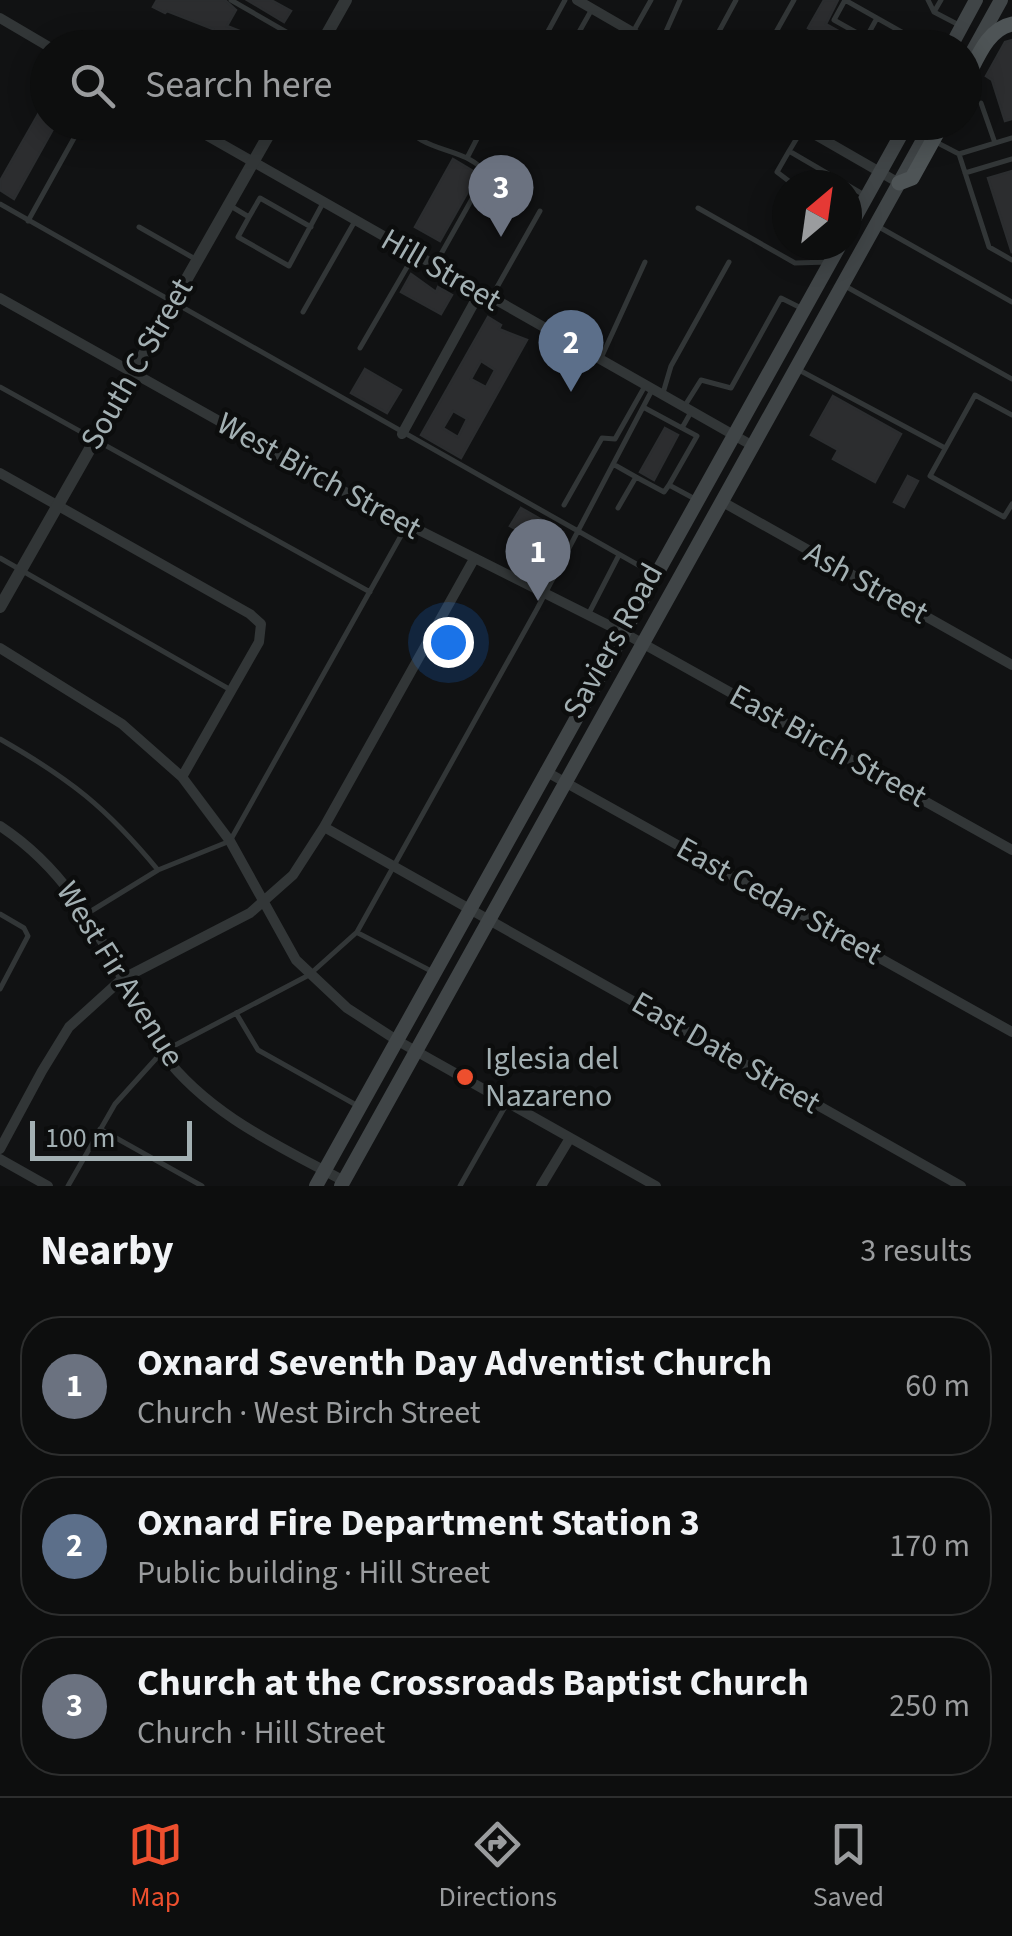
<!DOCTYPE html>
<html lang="en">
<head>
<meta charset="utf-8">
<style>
  body { margin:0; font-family:"Source Sans 3",sans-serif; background:#1b1c1c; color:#f1f3f6 }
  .compass { position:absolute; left:772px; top:170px; width:90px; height:90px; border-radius:50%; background:#0d0e0e; box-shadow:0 5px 25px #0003; rotate:29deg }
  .scale { position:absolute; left:30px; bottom:25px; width:162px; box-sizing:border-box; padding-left:10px; border:5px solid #a3b0b3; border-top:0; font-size:28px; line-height:35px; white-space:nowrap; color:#a3b0b3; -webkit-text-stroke:8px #0c0d0d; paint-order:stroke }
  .you { position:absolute; left:448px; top:642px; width:35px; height:35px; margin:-25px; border:8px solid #fff; border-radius:50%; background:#1a73e8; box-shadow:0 0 0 15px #1a73e833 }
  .badge { display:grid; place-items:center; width:65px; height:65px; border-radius:50%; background:#ed4f2e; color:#fff; font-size:32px; font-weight:700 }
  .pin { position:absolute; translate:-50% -82px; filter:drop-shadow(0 2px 5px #0008) }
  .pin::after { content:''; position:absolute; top:52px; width:35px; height:30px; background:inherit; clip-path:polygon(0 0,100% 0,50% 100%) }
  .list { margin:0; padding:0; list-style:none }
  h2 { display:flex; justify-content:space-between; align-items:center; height:130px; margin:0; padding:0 40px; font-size:42px }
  h2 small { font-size:32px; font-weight:400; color:#9a9c9e }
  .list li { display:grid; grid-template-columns:65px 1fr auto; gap:30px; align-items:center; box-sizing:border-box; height:140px; margin:0 20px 20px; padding:0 20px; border:2px solid #2d2e2e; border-radius:40px }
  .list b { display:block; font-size:38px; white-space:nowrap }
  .list p { margin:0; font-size:32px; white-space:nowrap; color:#9a9c9e }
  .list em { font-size:32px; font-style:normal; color:#9a9c9e }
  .icon { flex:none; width:55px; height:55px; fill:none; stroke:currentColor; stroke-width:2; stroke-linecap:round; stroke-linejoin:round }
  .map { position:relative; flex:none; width:1012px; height:1186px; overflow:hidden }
  .search { position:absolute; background:#0d0e0e; box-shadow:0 5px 25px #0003; left:30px; right:30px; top:30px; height:110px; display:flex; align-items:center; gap:25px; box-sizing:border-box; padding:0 35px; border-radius:55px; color:#9a9c9e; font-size:38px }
  .sheet { height:610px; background:#0d0e0e }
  nav { display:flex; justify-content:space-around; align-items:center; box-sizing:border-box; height:140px; border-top:2px solid #2d2e2e; background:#0d0e0e; font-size:28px; color:#9a9c9e }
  nav a { display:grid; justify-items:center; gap:5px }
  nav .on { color:#ed4f2e }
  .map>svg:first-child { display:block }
</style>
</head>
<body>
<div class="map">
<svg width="1012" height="1186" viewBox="0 0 1012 1186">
  <rect width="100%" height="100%" fill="#111213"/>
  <path fill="#2c2d2f" stroke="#2b2d2f" stroke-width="2.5" fill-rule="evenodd" d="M157,0H225L236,10L227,26L247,34L242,46L211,34L213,29L167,11L165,13L153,7Z
    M247,0H271L291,11L284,22Z
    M824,0H838L826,24L869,48H842L808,28Z
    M1012,40V119L1005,121L992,80L986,76L1005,42Z
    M48,97V122H57L14,199L0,190V181Z
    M531,122H549L541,138L527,130Z
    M453,159L478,174L440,241L415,227Z
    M1012,171V253L988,178Z
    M411,274L436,292L438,287L452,295L441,314L401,292Z
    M488,317L501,325L499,329L527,340L461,458L421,435ZM481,361L495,370L486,387L471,379ZM453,411L467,419L458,437L443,428Z
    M365,369L401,390L387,413L351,393Z
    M833,396L901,434L875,482L833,459L838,450L811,435Z
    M665,428L678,435L654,480L640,472Z
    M908,476L918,481L904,507L894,502Z
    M521,508L563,532L543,569L522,556L532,538L510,526Z"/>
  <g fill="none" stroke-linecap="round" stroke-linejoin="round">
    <path stroke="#323637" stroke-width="5" d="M231,0L314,48
      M928,0L934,12
      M941,0L934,12L959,25
      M877,18L866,38L834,20L845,0L930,48
      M633,32L651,0
      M660,45L680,0
      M539,48L565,0
      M570,48L592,9
      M710,48L736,0
      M767,48L794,0
      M981,103L995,143
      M405,122C418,154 469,146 486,174L436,263
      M467,122L481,131L467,158
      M610,135L617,122
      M934,141L959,154L989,247L1012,260
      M789,151L803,128
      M959,154L1012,138
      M965,173L1012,159
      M794,185L777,172L789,151L866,196
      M0,204L654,574
      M229,205L249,217L238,237L289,266L323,203
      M698,208L795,263L828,262
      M249,217L260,198L311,227
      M28,221L83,122
      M139,227L197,260
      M879,227L1012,302
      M845,286L1012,379
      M492,296L540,211
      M303,312L355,221
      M360,348L414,255
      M601,358L645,262
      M799,370L945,448
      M0,387L370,592
      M663,393L671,366L729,262
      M643,407L682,428
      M684,407L701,380L731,388L781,298L801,308
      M691,412L682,428L697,436L669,485L695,499
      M1012,415L975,395L930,476L1004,517L1012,504
      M613,464L636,477
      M564,505L602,438L615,439L645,386
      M618,508L636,477L664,492L669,485
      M0,558L229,689
      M588,615L619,555
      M0,739C70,779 106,807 158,870
      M88,913L158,870L230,841L407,525
      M0,914L24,928L28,936L0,989
      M358,933L433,972
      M236,1013L258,1050L358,1106
      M100,1129L202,1186
      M68,1186L115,1104L162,1052L309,975L357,932L537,609L652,390
      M460,1186L506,1105"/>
    <path stroke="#323637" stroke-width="10" d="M577,0L660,48
      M0,18L51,48
      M183,122L753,446
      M793,122L899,183
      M0,298L365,503L624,633L1012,850
      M402,434L480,292
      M0,473L250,614L261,624L259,642L182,777
      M721,501L1012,665
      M0,648L122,724L182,777L230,841L296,960L347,1008L398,1041L656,1186
      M545,771L1012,1032
      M0,826C68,871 96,930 134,1000C143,1017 152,1038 163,1054C209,1115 279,1146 344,1181
      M324,827L961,1186
      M0,1149L42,1071L69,1027L122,979L250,913L293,875L324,827L474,559
      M0,1159L48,1186
      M541,1186L570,1138"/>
    <path stroke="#323637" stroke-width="12" d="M319,48L346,0
      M0,607L276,122"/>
    <path stroke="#404547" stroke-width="14" d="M950,48L976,0
      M970,56L1001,0
      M847,232L908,122
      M316,1186L840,245
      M341,1186L933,122"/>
    <path stroke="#4e5456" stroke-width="15" d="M964,83C976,62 986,29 1012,24
      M899,183L912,178L943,122"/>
  </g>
  <circle fill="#ed4f2e" stroke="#0c0d0d" stroke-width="4" cx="465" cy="1077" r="10"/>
  <g text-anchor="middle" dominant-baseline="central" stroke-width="9" stroke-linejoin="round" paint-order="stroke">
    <g font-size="32" fill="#a3b0b3" stroke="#0c0d0d">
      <text transform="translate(441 270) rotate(30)">Hill Street</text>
      <text transform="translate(137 364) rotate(-60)">South C Street</text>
      <text transform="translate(319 476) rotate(29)">West Birch Street</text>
      <text transform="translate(866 583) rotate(29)">Ash Street</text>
      <text transform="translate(613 641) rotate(-61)">Saviers Road</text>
      <text transform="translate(828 746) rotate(29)">East Birch Street</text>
      <text transform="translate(779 901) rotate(29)">East Cedar Street</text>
      <text transform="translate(120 974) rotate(58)">West Fir Avenue</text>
      <text transform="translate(726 1053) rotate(30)">East Date Street</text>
    </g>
    <g font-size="32" fill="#a3b0b3" stroke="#0c0d0d" text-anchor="start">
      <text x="485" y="1059">Iglesia del<tspan x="485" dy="37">Nazareno</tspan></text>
    </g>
  </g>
</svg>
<svg class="compass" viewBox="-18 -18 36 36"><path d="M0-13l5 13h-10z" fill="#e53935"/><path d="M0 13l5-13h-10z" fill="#9a9c9e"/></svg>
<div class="scale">100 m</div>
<div class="you"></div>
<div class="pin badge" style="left:538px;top:601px;background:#6b7280">1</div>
<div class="pin badge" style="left:571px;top:392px;background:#5c6f8a">2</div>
<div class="pin badge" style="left:501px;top:237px;background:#6b7280">3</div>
<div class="search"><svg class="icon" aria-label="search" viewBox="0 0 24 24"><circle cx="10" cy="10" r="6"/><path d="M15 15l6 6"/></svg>Search here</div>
</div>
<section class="sheet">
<h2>Nearby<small>3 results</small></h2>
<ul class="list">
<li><span class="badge" style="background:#6b7280">1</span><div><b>Oxnard Seventh Day Adventist Church</b><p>Church · West Birch Street</p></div><em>60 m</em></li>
<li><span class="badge" style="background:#5c6f8a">2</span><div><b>Oxnard Fire Department Station 3</b><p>Public building · Hill Street</p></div><em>170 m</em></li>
<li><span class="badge" style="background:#6b7280">3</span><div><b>Church at the Crossroads Baptist Church</b><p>Church · Hill Street</p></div><em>250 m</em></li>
</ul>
</section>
<nav>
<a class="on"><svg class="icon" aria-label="map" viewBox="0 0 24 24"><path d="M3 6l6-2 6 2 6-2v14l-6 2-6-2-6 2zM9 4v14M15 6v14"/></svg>Map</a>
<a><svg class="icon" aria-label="directions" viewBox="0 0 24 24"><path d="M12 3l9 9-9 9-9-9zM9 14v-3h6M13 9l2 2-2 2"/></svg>Directions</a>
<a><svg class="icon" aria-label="saved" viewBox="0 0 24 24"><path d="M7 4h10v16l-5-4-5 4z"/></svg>Saved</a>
</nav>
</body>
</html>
